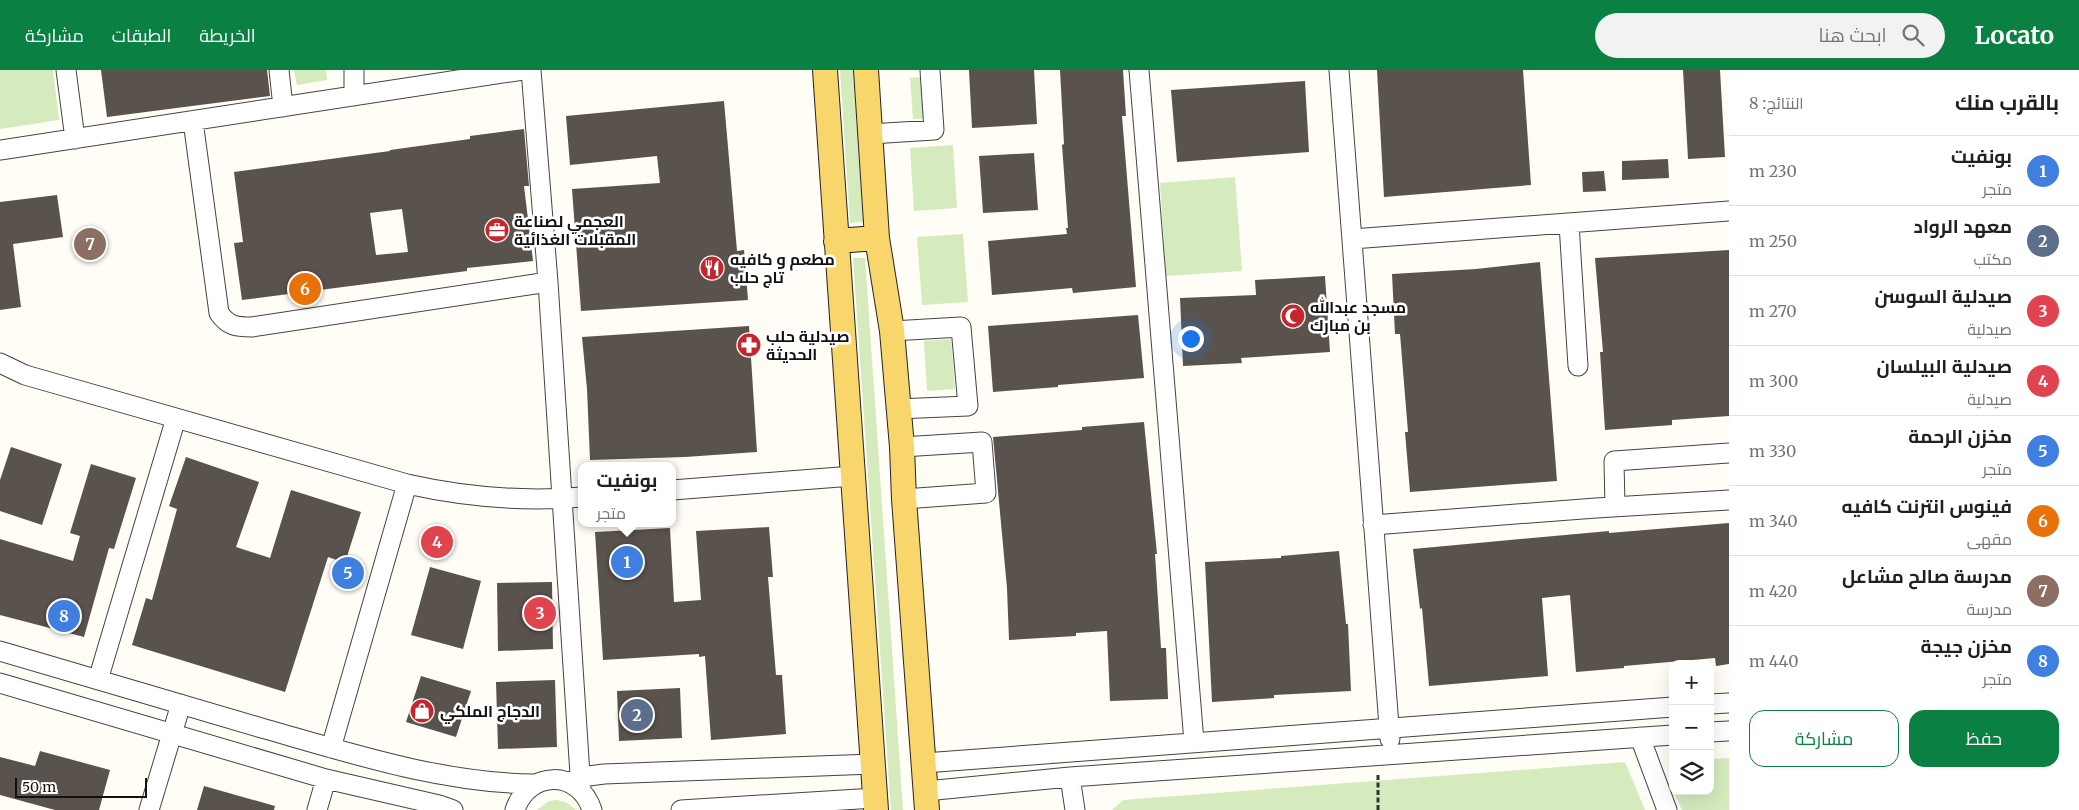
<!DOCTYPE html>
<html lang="ar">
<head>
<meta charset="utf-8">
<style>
  body { margin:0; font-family:Merriweather,Cairo,serif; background:#f2f2f2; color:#202124; direction:rtl }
  .controls { position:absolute; right:15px; bottom:15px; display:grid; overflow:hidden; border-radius:10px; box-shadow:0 5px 20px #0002 }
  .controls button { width:45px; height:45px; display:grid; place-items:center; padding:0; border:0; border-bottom:1px solid #e0e0e0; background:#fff; color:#202124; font:25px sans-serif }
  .scale { position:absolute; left:15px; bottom:12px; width:132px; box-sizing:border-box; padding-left:5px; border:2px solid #111; border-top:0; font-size:14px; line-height:18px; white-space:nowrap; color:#111; -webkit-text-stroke:4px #fff; paint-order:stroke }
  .you { position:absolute; left:1190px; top:268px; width:18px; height:18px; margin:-12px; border:4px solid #fff; border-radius:50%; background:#1a73e8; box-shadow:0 0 0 8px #1a73e833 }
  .badge { display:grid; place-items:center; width:32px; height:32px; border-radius:50%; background:#0b8043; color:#fff; font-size:16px; font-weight:700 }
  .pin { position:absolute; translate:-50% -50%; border:2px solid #fff; box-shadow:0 1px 5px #0006 }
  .popup { position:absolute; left:578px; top:392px; width:98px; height:65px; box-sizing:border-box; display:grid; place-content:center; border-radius:10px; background:#fff; filter:drop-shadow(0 1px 4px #0005); font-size:16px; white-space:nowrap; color:#757577 }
  .popup b { font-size:19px; color:#202124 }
  .popup::after { content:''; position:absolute; left:50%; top:100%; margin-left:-10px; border:10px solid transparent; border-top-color:#fff }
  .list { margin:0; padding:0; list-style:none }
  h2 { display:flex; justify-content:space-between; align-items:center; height:65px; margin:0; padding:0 20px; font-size:21px }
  h2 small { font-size:16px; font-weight:400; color:#757577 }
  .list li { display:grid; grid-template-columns:32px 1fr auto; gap:15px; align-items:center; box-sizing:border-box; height:70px; padding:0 20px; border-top:1px solid #e0e0e0 }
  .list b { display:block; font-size:19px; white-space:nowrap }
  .list p { margin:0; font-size:16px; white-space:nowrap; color:#757577 }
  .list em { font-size:16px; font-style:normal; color:#757577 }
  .actions { display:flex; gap:10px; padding:15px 20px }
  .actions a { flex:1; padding:11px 0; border:1px solid #0b8043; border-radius:15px; text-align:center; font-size:18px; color:#0b8043 }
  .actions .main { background:#0b8043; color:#fff }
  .icon { flex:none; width:28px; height:28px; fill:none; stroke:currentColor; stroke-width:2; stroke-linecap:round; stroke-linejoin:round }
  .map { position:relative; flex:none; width:1729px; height:740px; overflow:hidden; direction:ltr }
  header { display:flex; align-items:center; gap:30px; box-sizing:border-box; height:70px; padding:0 25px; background:#0b8043; color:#fff }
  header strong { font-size:24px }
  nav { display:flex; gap:28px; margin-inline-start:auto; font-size:18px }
  .search { width:350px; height:45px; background:#f2f2f2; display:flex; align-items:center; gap:12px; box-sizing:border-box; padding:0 18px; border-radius:28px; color:#757577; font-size:19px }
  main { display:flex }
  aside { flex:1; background:#fff }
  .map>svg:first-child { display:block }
</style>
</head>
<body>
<header>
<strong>Locato</strong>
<div class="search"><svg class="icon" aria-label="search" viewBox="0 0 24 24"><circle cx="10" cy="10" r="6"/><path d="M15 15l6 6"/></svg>ابحث هنا</div>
<nav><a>الخريطة</a><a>الطبقات</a><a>مشاركة</a></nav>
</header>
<main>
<aside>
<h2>بالقرب منك<small>النتائج: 8</small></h2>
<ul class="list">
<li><span class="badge" style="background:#3f7fe0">1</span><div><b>بونفيت</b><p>متجر</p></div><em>230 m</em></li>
<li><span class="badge" style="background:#5c6f8a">2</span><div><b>معهد الرواد</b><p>مكتب</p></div><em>250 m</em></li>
<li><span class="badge" style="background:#e0444e">3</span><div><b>صيدلية السوسن</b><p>صيدلية</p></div><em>270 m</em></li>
<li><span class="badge" style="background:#e0444e">4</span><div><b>صيدلية البيلسان</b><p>صيدلية</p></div><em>300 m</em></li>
<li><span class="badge" style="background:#3f7fe0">5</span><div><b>مخزن الرحمة</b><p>متجر</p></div><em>330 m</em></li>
<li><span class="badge" style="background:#e8710a">6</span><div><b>فينوس انترنت كافيه</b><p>مقهى</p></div><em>340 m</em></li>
<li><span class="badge" style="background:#8d6e63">7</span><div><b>مدرسة صالح مشاعل</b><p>مدرسة</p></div><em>420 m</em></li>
<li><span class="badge" style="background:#3f7fe0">8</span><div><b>مخزن جيجة</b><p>متجر</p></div><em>440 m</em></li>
</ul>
<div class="actions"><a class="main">حفظ</a><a>مشاركة</a></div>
</aside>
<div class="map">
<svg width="1729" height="740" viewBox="0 0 1729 740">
  <rect width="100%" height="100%" fill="#fffdf5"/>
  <path fill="#d5ebbd" d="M0,0H53L59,50L0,59Z
    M294,0H326L327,10L297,15Z
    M840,0H853L863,152L850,153Z
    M934,6L937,48L913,49L910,8Z
    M953,75L957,138L914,141L910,78Z
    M1235,107L1242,201L1166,206L1160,113Z
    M963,164L968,232L922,235L917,167Z
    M853,188H865L903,740H891Z
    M951,269L955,319L927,321L924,271Z
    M1729,688V740H1682L1673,721H1710V689Z
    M1625,692L1645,740H1112L1123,730Z
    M557,730L566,732L576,740H537L549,731Z"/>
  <path fill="#5a524d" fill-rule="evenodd" d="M101,0H267L270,26L107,47Z
    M969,0H1034L1037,54L972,58Z
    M1060,0H1123L1126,46H1122L1136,217L1073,223L1072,218L992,225L988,171L1067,164L1066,158H1068L1062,75L1064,74Z
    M1377,0H1523L1531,115L1384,127Z
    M1683,0H1720L1725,87L1688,89Z
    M1305,11L1309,82L1177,92L1171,20Z
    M724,31L737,181L744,180L748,230L581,241L572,119L660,113L657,86L570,95L566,46Z
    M524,59L529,116H524L533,191L467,198V201L242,230L234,173L243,172L234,102L390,81V80L470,69V66ZM402,139L408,182L376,185L370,143Z
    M1034,83L1038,140L983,143L979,86Z
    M1668,89L1669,108L1622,110V91Z
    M1604,101L1606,121L1583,122L1582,102Z
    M57,125L63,167L13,174L21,237L0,240V132Z
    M1729,180V346L1672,350V355L1605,360L1600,282H1603L1595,188Z
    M1540,192L1557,411L1410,422L1405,362H1408L1400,264H1395L1392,204L1476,199Z
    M1325,206L1330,282L1241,288L1242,293L1183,296L1180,228L1256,225L1255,210Z
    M1138,245L1144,308L1058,315V317L993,322L988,256Z
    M749,256L757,382L685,387L590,390L587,319L582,267Z
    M1144,352L1157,484H1155L1161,578H1166L1168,629L1110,631L1107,561L1076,563V566L1009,570L1007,518L993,367L1082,360V357Z
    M11,377L62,394L42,455L0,441V410Z
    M186,387L259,412L236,477L270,488L291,420L361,442L345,493L328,487L285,622L132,575L146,528L152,530L177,439L169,436Z
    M91,394L136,408L114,479L109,478L84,567L0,545V469L73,491L80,466L70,463Z
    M1729,453V594L1716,596L1715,588L1624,596V598L1576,602L1570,525L1542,528L1548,606L1429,616L1422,538L1420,539L1413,479L1609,461V463Z
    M769,457L773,507H768L776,605H782L786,664L711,670L705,586L699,587V584L603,590L595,462L670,458L674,532L701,530L696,461Z
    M1339,481L1346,554H1348L1351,621L1274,625V628L1212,632L1205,492L1281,488V486Z
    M430,497L481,511L463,579L411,565Z
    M552,512L553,579L498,581L497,513Z
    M421,606L471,621L456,667L406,652Z
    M555,610L557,677L498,679L496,612Z
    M680,618L682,668L619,671L617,621Z
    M40,681L110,700L99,740H55L0,725V687L35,696Z
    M204,716L275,736L274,740H197Z"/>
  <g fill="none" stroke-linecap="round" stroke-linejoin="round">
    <defs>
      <path id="minor" d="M66,0L75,69
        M279,0L283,37
        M354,0V26
        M531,0L548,212L581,720
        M1139,0L1194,672
        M1339,0L1390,669
        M193,51L219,243C228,256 236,257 252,257L548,212
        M870,64L934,60L930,0
        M0,80L523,0
        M1569,154L1578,296
        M1352,169L1729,141
        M892,261L961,257L968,336L897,339
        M0,293L25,305L407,414C465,427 523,432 582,427
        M902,377L982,372L986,423L904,429
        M672,420L853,406
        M1615,436L1614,391L1729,383
        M1373,455L1596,438L1729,430
        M0,581C88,607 177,633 265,659C353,684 442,713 534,714
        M98,610L176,348
        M0,613L326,709L439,735L453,740
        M1710,634L1729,633
        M1710,662L1729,661
        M1640,667L1667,740
        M331,678L407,414
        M924,693L1673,637
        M1070,707L1075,740
        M570,712L581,707L604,704L873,694
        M926,721L1070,707L1673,665
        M149,740L181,634
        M317,740L326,709
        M515,740C528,700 579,699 592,740
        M681,740L875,728"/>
      <path id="major" d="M825,0L876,740
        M866,0L877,168L892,261L902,377L904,429L927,740
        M836,171L877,168"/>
    </defs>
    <use href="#minor" stroke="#444" stroke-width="21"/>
    <use href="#major" stroke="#222" stroke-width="26"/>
    <path stroke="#333" stroke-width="3" stroke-dasharray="5 2.5" stroke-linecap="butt" d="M1378,740V704"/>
    <use href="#minor" stroke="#fff" stroke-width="19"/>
    <use href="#major" stroke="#f9d66b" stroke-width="24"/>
  </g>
  <defs>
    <symbol id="office-disc" viewBox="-11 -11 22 22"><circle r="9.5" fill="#c4262e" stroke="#fff"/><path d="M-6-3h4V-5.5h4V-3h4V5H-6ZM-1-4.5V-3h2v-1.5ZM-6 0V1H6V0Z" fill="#fff"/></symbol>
    <symbol id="restaurant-disc" viewBox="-11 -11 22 22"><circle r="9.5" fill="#c4262e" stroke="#fff"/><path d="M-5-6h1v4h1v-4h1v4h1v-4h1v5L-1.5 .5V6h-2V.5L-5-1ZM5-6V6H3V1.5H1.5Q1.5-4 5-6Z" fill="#fff"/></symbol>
    <symbol id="mosque-disc" viewBox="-11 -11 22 22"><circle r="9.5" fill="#c4262e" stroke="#fff"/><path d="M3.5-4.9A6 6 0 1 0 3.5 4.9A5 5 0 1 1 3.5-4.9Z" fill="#fff"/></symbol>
    <symbol id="pharmacy-disc" viewBox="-11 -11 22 22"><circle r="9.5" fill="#c4262e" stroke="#fff"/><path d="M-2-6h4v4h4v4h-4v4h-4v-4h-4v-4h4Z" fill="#fff"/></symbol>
    <symbol id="shop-disc" viewBox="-11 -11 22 22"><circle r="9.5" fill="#c4262e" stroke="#fff"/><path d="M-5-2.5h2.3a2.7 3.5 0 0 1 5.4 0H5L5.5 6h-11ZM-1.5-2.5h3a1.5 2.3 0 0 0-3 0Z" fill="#fff"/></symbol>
  </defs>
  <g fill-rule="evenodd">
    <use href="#office-disc" x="483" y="146" width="28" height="28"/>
    <use href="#restaurant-disc" x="698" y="184" width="28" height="28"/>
    <use href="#mosque-disc" x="1279" y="232" width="28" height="28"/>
    <use href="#pharmacy-disc" x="735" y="261" width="28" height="28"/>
    <use href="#shop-disc" x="408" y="627" width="28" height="28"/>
  </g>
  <g text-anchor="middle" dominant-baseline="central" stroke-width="5" stroke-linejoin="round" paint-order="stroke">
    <g font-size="16" font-weight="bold" fill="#111" stroke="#fff" text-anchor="start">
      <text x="514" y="151">العجمي لصناعة<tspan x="514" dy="18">المقبلات الغذائية</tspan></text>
      <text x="730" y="189">مطعم و كافيه<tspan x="730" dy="18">تاج حلب</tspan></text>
      <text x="1310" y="237">مسجد عبدالله<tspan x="1310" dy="18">بن مبارك</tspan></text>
      <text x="766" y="266">صيدلية حلب<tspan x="766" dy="18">الحديثة</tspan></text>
      <text x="440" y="641">الدجاج الملكي</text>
    </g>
  </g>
</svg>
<div class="controls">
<button>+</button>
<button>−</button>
<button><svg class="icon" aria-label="layers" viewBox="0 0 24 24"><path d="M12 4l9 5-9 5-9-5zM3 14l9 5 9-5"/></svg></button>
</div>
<div class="scale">50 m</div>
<div class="you"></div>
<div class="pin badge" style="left:627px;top:492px;background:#3f7fe0">1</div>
<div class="popup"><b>بونفيت</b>متجر</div>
<div class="pin badge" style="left:637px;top:645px;background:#5c6f8a">2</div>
<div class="pin badge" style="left:540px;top:543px;background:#e0444e">3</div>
<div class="pin badge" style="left:437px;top:472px;background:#e0444e">4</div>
<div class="pin badge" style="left:348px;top:503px;background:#3f7fe0">5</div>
<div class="pin badge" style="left:305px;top:219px;background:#e8710a">6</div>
<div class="pin badge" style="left:90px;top:174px;background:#8d6e63">7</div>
<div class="pin badge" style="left:64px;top:546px;background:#3f7fe0">8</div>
</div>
</main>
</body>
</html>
